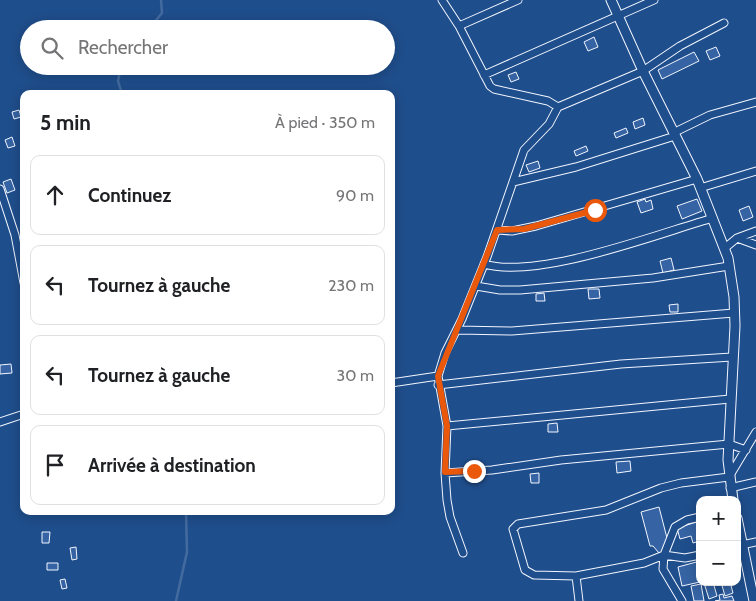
<!DOCTYPE html>
<html lang="fr">
<head>
<meta charset="utf-8">
<style>
  body { margin:0; font-family:Cabin,sans-serif; background:#f2f2f2; color:#202124 }
  .controls { position:absolute; right:15px; bottom:15px; display:grid; overflow:hidden; border-radius:10px; box-shadow:0 2px 12px #0003 }
  .controls button { width:45px; height:45px; display:grid; place-items:center; padding:0; border:0; border-bottom:1px solid #e0e0e0; background:#fff; color:#202124; font:25px sans-serif }
  .stop { position:absolute; width:15px; height:15px; margin:-11px; border:4px solid #ea580c; border-radius:50%; background:#fff }
  .stop.end { background:#ea580c; border-color:#fff; box-shadow:0 1px 5px #0008 }
  .list { margin:0; padding:0; list-style:none }
  h2 { display:flex; justify-content:space-between; align-items:center; height:65px; margin:0; padding:0 20px; font-size:21px }
  h2 small { font-size:16px; font-weight:400; color:#757577 }
  .list li { display:grid; grid-template-columns:32px 1fr auto; gap:15px; align-items:center; box-sizing:border-box; height:80px; margin:0 10px 10px; padding:0 10px; border:1px solid #e0e0e0; border-radius:10px }
  .list b { display:block; font-size:19px; white-space:nowrap }
  .list em { font-size:16px; font-style:normal; color:#757577 }
  .icon { flex:none; width:28px; height:28px; fill:none; stroke:currentColor; stroke-width:2; stroke-linecap:round; stroke-linejoin:round }
  .map { position:relative; flex:none; width:756px; height:601px; overflow:hidden }
  .search { position:absolute; background:#fff; box-shadow:0 2px 12px #0003; left:20px; top:20px; width:375px; height:55px; display:flex; align-items:center; gap:12px; box-sizing:border-box; padding:0 18px; border-radius:28px; color:#757577; font-size:19px }
  .panel { position:absolute; background:#fff; box-shadow:0 2px 12px #0003; left:20px; top:90px; width:375px; height:425px; border-radius:10px }
  .map>svg:first-child { display:block }
</style>
</head>
<body>
<div class="map">
<svg width="756" height="601" viewBox="0 0 756 601">
  <rect width="100%" height="100%" fill="#1f4e8c"/>
  <g fill="none" stroke-linecap="round" stroke-linejoin="round">
    <path stroke="#446ba0" stroke-width="2.5" d="M149,29L162,13L161,0
      M121,66L118,81L122,94
      M176,601L187,552L186,511"/>
  </g>
  <path fill="#3563a3" stroke="#f2f6ff" d="M594,37L598,47L588,51L584,42Z
    M716,47L720,56L710,60L706,51Z
    M694,52L699,61L662,79L658,70Z
    M516,72L519,79L511,82L508,75Z
    M19,110L21,117L14,119L12,112Z
    M643,118L645,125L635,129L633,122Z
    M626,128L628,133L616,138L614,133Z
    M12,137L15,146L8,148L5,140Z
    M586,146L588,151L576,156L574,151Z
    M538,161L540,168L529,172L526,165Z
    M11,179L15,190L7,193L3,182Z
    M645,199L646,202L651,200L653,209L641,213L637,202Z
    M697,199L702,211L682,219L677,206Z
    M749,206L753,217L743,221L739,210Z
    M671,258L674,270L663,273L660,261Z
    M588,289H599L600,298L589,299Z
    M544,293L545,301H536V294Z
    M678,304V312H670L669,305Z
    M11,364L12,373L0,374V365Z
    M557,423L558,432H548V424Z
    M630,461L631,471L617,473L616,462Z
    M539,473V483H531L530,474Z
    M659,507L668,542L665,552L659,553L653,546H650L641,512Z
    M700,521V534H698L700,541L693,543L691,536L680,539L677,528Z
    M42,532H50L49,543H42Z
    M76,547L77,559L72,560L70,548Z
    M700,561V582L682,586L678,567Z
    M47,563H58V570H47Z
    M65,579L67,588L62,589L60,580Z
    M713,582L717,596L709,599L704,583Z
    M721,582H730L733,593L725,596Z
    M701,584L704,601H694L691,586Z
    M723,594L724,598L732,596L734,601H715L720,600L719,595Z"/>
  <g fill="none" stroke-linecap="round" stroke-linejoin="round">
    <defs>
      <path id="minor" d="M442,0L459,26L490,86L494,89L548,101L558,107L549,124L524,150L487,257L462,319L445,353L438,376L447,426L445,473L447,500L450,517L463,553
        M459,26L518,0
        M484,75L654,0
        M558,107L643,71L680,46L724,23
        M673,133L710,115L756,102
        M513,182L576,167L675,136
        M700,188L756,171
        M0,189L15,235L24,283
        M497,230L512,231L536,226L697,179
        M737,238L756,245
        M725,248L737,238L756,231
        M484,264C538,280 657,234 713,218
        M476,286L500,290H520L653,278L729,266
        M457,330L512,331L734,313
        M391,383L438,376
        M438,385L621,364L732,357
        M0,422L24,414
        M447,426L730,399
        M445,473L492,470L561,460L729,444L746,450
        M730,488L756,482
        M737,546L756,542
        M700,555L685,558L664,555L644,563L576,576L534,575L525,570L513,529L518,524L606,510L661,488L681,483L729,477L756,432
        M576,576L579,601
        M682,601L663,569L664,555L675,527L687,520L700,517"/>
      <path id="tertiary" d="M611,0L643,71L697,179L728,258L734,297L735,326L728,460L733,500
        M737,518L754,601"/>
    </defs>
    <use href="#minor" stroke="#f2f6ff" stroke-width="9"/>
    <use href="#tertiary" stroke="#f2f6ff" stroke-width="11"/>
    <use href="#minor" stroke="#1f4e8c" stroke-width="7"/>
    <use href="#tertiary" stroke="#1f4e8c" stroke-width="9"/>
  </g>
  <g fill="none" stroke-linecap="round" stroke-linejoin="round">
    <path stroke="#ea580c" stroke-width="6" d="M474,471L445,472L447,426L438,376L497,230L524,229L595,210"/>
  </g>
</svg>
<div class="controls">
<button>+</button>
<button>−</button>
</div>
<div class="stop" style="left:595px;top:210px"></div>
<div class="stop end" style="left:474px;top:471px"></div>
<div class="search"><svg class="icon" aria-label="search" viewBox="0 0 24 24"><circle cx="10" cy="10" r="6"/><path d="M15 15l6 6"/></svg>Rechercher</div>
<section class="panel">
<h2>5 min<small>À pied · 350 m</small></h2>
<ul class="list">
<li><svg class="icon" aria-label="ahead" viewBox="0 0 24 24"><path d="M12 20V5M6 11l6-6 6 6"/></svg><div><b>Continuez</b></div><em>90 m</em></li>
<li><svg class="icon" aria-label="left" viewBox="0 0 24 24"><path d="M17 20v-9H6M10 6l-5 5 5 5"/></svg><div><b>Tournez à gauche</b></div><em>230 m</em></li>
<li><svg class="icon" aria-label="left" viewBox="0 0 24 24"><path d="M17 20v-9H6M10 6l-5 5 5 5"/></svg><div><b>Tournez à gauche</b></div><em>30 m</em></li>
<li><svg class="icon" aria-label="arrive" viewBox="0 0 24 24"><path d="M6 21V4h12l-3 4 3 4H6"/></svg><div><b>Arrivée à destination</b></div></li>
</ul>
</section>
</div>
</body>
</html>
